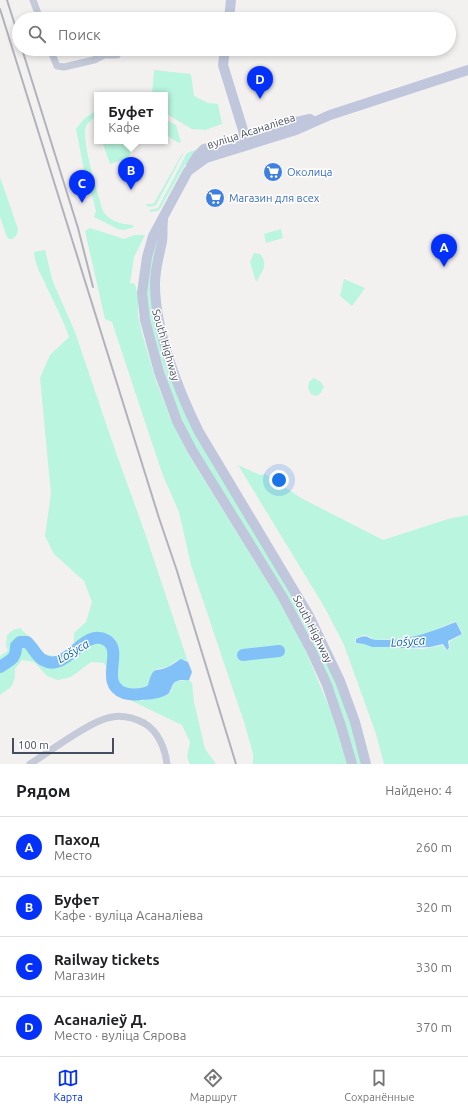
<!DOCTYPE html>
<html lang="ru">
<head>
<meta charset="utf-8">
<style>
  body { margin:0; font-family:Ubuntu,sans-serif; background:#f2f2f2; color:#202124 }
  .scale { position:absolute; left:12px; bottom:10px; width:102px; box-sizing:border-box; padding-left:4px; border:2px solid #454d60; border-top:0; font-size:11px; line-height:14px; white-space:nowrap; color:#454d60; -webkit-text-stroke:3px #fff; paint-order:stroke }
  .you { position:absolute; left:279px; top:480px; width:14px; height:14px; margin:-10px; border:3px solid #fff; border-radius:50%; background:#1a73e8; box-shadow:0 0 0 6px #1a73e833 }
  .badge { display:grid; place-items:center; width:26px; height:26px; border-radius:50%; background:#0331f9; color:#fff; font-size:13px; font-weight:700 }
  .pin { position:absolute; translate:-50% -33px; filter:drop-shadow(0 1px 2px #0008) }
  .pin::after { content:''; position:absolute; top:21px; width:14px; height:12px; background:inherit; clip-path:polygon(0 0,100% 0,50% 100%) }
  .popup { position:absolute; left:94px; top:92px; width:74px; height:52px; box-sizing:border-box; display:grid; place-content:center; border-radius:0px; background:#fff; filter:drop-shadow(0 1px 3px #0005); font-size:13px; white-space:nowrap; color:#757577 }
  .popup b { font-size:15px; color:#202124 }
  .popup::after { content:''; position:absolute; left:50%; top:100%; margin-left:-8px; border:8px solid transparent; border-top-color:#fff }
  .list { margin:0; padding:0; list-style:none }
  h2 { display:flex; justify-content:space-between; align-items:center; height:52px; margin:0; padding:0 16px; font-size:17px }
  h2 small { font-size:13px; font-weight:400; color:#757577 }
  .list li { display:grid; grid-template-columns:26px 1fr auto; gap:12px; align-items:center; box-sizing:border-box; height:60px; padding:0 16px; border-top:1px solid #e0e0e0 }
  .list b { display:block; font-size:15px; white-space:nowrap }
  .list p { margin:0; font-size:13px; white-space:nowrap; color:#757577 }
  .list em { font-size:13px; font-style:normal; color:#757577 }
  .icon { flex:none; width:22px; height:22px; fill:none; stroke:currentColor; stroke-width:2; stroke-linecap:round; stroke-linejoin:round }
  .map { position:relative; flex:none; width:468px; height:764px; overflow:hidden }
  .search { position:absolute; background:#fff; box-shadow:0 2px 6px #0003; left:12px; right:12px; top:12px; height:44px; display:flex; align-items:center; gap:10px; box-sizing:border-box; padding:0 14px; border-radius:22px; color:#757577; font-size:15px }
  .sheet { height:292px; background:#fff }
  nav { display:flex; justify-content:space-around; align-items:center; box-sizing:border-box; height:56px; border-top:1px solid #e0e0e0; background:#fff; font-size:11px; color:#757577 }
  nav a { display:grid; justify-items:center; gap:2px }
  nav .on { color:#0331f9 }
  .map>svg:first-child { display:block }
</style>
</head>
<body>
<div class="map">
<svg width="468" height="764" viewBox="0 0 468 764">
  <rect width="100%" height="100%" fill="#f3f0f0"/>
  <path fill="#b9f5df" fill-rule="evenodd" d="M154,70L191,74L194,96L208,103L218,104L222,124L205,130L192,129L165,113V95H152Z
    M97,110V116C93,118 88,122 86,127C81,141 98,194 103,211C110,222 121,224 133,225L134,227L124,230L118,229L94,217L96,211L89,183L86,180L76,129L85,118Z
    M165,119L176,125L181,143L177,142L165,134Z
    M102,141H128L131,154L126,159L110,164Z
    M195,150L196,151L183,168L160,209L157,211L150,212V210L158,208L187,153Z
    M182,154H183L156,205L148,207L146,204H152L154,203Z
    M0,177L18,229L17,234L13,239H9L7,237L0,217Z
    M90,228L124,239L135,235H145L134,257L130,283L135,284L138,297V315L142,333L156,381L170,417L187,452L278,599L302,642L334,719L347,764H253V754L245,725L191,565L179,512L162,473L112,322L105,319L85,231Z
    M281,229L283,238L266,243L264,234Z
    M156,240L159,241L153,262L169,373L183,409L213,465L294,597L323,651L343,701L355,738L362,764H357C343,715 326,669 303,624L192,441L174,401L150,326L147,307V283L150,262Z
    M45,250L53,282L75,332L114,447L145,533L188,662L187,660L176,661L168,667L156,669L148,685L138,694L137,697L141,701L167,695L171,691L173,684L177,681L189,680L192,683L194,702L205,749L216,764H190L187,757L190,742L182,725L132,701L118,687L104,663L91,662L71,677L58,680L47,676L34,662L22,660L15,669V678L11,687L0,695V656L8,651L6,646L7,635L13,630L20,628C29,638 37,642 44,654L64,658L74,649V633L86,622L92,602L84,581L54,554L45,536L51,494L40,378L50,355L69,337C63,318 52,300 44,281C39,270 35,265 34,252Z
    M254,253L260,254C269,265 262,272 256,282L250,262Z
    M344,279L365,288L352,306L340,296Z
    M314,378L321,382L324,387L320,394L316,396L311,394L308,388L309,382Z
    M238,465L260,475L265,474L301,498L383,540L448,519L468,515V764H384L376,734L344,645L325,608ZM456,621L463,634L452,640L453,641L452,640L449,642L450,649L446,650L443,645L423,649L401,648L394,647H372L364,644H356L355,639L363,635L369,636L374,640L400,639L427,634L444,626L443,624L444,626Z"/>
  <path fill="#81c1f7" d="M456,622L462,634L448,641L449,648L447,650L443,644L430,647L401,648L394,647H372L364,644L356,643V639C369,633 366,639 376,640C383,640 395,640 401,639C421,636 438,629 456,622Z
    M181,659L188,662L192,672L189,680C185,681 181,679 177,681C171,683 172,690 168,694C163,698 143,702 138,698C137,689 144,690 148,685C154,663 155,674 170,666C174,664 177,661 181,659Z"/>
  <g fill="none" stroke-linecap="round" stroke-linejoin="round">
    <path stroke="#81c1f7" stroke-width="12" d="M243,655L279,651
      M0,667C10,660 16,660 16,646L20,642H27C33,647 36,656 43,660C67,674 83,627 106,640C125,651 98,683 124,693C134,696 145,694 154,690"/>
    <path stroke="#c5cad9" stroke-width="7" d="M33,0L40,19
      M50,49L57,66L64,67L94,60L104,55H117
      M30,764C49,752 91,720 112,717C122,715 134,718 144,723C158,731 165,748 167,764"/>
    <path stroke="#c0c6db" stroke-width="10" d="M229,19L231,0
      M225,49L223,65L247,143
      M191,166L198,155L204,149L296,122L310,119
      M163,220C162,227 163,235 162,242C159,256 155,269 155,284C155,330 178,390 199,432L308,614L340,681L355,722L366,764
      M352,764L341,726L327,685L311,650L282,596L192,450L177,421L159,372L145,320L142,293L147,257L153,236L188,171L206,158L296,130L330,115L468,70"/>
    <path stroke="#b1b2bb" stroke-width="2" d="M7,0L19,38
      M0,9L159,518L177,571L236,764
      M22,49L78,228L93,287"/>
  </g>
  <defs>
    <symbol id="supermarket-disc" viewBox="-11 -11 22 22"><circle r="9.5" fill="#3f7fe0" stroke="#fff"/><path d="M-6-5.5h2.5l.6 2H6L4.5 2H-2.5L-4.4-4H-6ZM-1.5 3.2a1.3 1.3 0 1 0 .1 0ZM3 3.2a1.3 1.3 0 1 0 .1 0Z" fill="#fff"/></symbol>
  </defs>
  <g fill-rule="evenodd">
    <use href="#supermarket-disc" x="262" y="161" width="22" height="22"/>
    <use href="#supermarket-disc" x="204" y="187" width="22" height="22"/>
  </g>
  <g text-anchor="middle" dominant-baseline="central" stroke-width="3" stroke-linejoin="round" paint-order="stroke">
    <g font-size="11" fill="#454d60" stroke="#fff">
      <text transform="translate(251 131) rotate(-18)">вуліца Асаналіева</text>
      <text transform="translate(166 345) rotate(74)">South Highway</text>
      <text transform="translate(313 629) rotate(63)">South Highway</text>
    </g>
    <g font-size="11" fill="#366cbe" stroke="#fff" text-anchor="start">
      <text x="287" y="172">Околица</text>
      <text x="229" y="198">Магазин для всех</text>
    </g>
    <g font-size="12" font-style="italic" fill="#0064b8" stroke="#fff">
      <text transform="translate(408 641) rotate(-4)">Lošyca</text>
      <text transform="translate(73 651) rotate(-30)">Lošyca</text>
    </g>
  </g>
</svg>
<div class="scale">100 m</div>
<div class="you"></div>
<div class="pin badge" style="left:444px;top:267px">A</div>
<div class="pin badge" style="left:131px;top:190px">B</div>
<div class="popup"><b>Буфет</b>Кафе</div>
<div class="pin badge" style="left:82px;top:203px">C</div>
<div class="pin badge" style="left:260px;top:99px">D</div>
<div class="search"><svg class="icon" aria-label="search" viewBox="0 0 24 24"><circle cx="10" cy="10" r="6"/><path d="M15 15l6 6"/></svg>Поиск</div>
</div>
<section class="sheet">
<h2>Рядом<small>Найдено: 4</small></h2>
<ul class="list">
<li><span class="badge">A</span><div><b>Паход</b><p>Место</p></div><em>260 m</em></li>
<li><span class="badge">B</span><div><b>Буфет</b><p>Кафе · вуліца Асаналіева</p></div><em>320 m</em></li>
<li><span class="badge">C</span><div><b>Railway tickets</b><p>Магазин</p></div><em>330 m</em></li>
<li><span class="badge">D</span><div><b>Асаналіеў Д.</b><p>Место · вуліца Сярова</p></div><em>370 m</em></li>
</ul>
</section>
<nav>
<a class="on"><svg class="icon" aria-label="map" viewBox="0 0 24 24"><path d="M3 6l6-2 6 2 6-2v14l-6 2-6-2-6 2zM9 4v14M15 6v14"/></svg>Карта</a>
<a><svg class="icon" aria-label="directions" viewBox="0 0 24 24"><path d="M12 3l9 9-9 9-9-9zM9 14v-3h6M13 9l2 2-2 2"/></svg>Маршрут</a>
<a><svg class="icon" aria-label="saved" viewBox="0 0 24 24"><path d="M7 4h10v16l-5-4-5 4z"/></svg>Сохранённые</a>
</nav>
</body>
</html>
